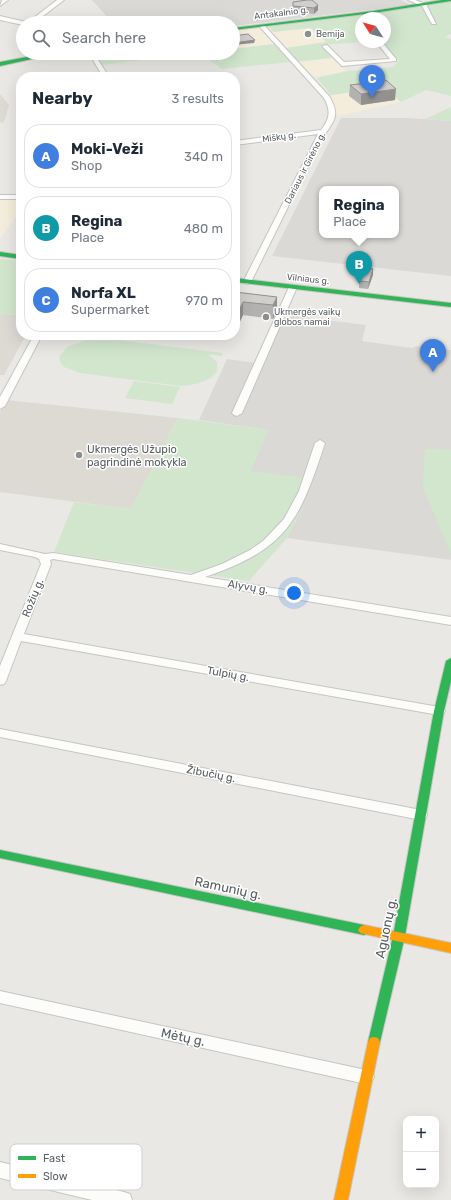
<!DOCTYPE html>
<html lang="en">
<head>
<meta charset="utf-8">
<style>
  body { margin:0; font-family:Rubik,sans-serif; background:#f2f2f3; color:#1f2937 }
  .controls { position:absolute; right:12px; bottom:12px; display:grid; overflow:hidden; border-radius:8px; box-shadow:0 4px 16px #0002 }
  .controls button { width:36px; height:36px; display:grid; place-items:center; padding:0; border:0; border-bottom:1px solid #e0e1e3; background:#fff; color:#1f2937; font:20px sans-serif }
  .compass { position:absolute; left:355px; top:12px; width:36px; height:36px; border-radius:50%; background:#fff; box-shadow:0 4px 16px #0002; rotate:306deg }
  .you { position:absolute; left:294px; top:593px; width:14px; height:14px; margin:-10px; border:3px solid #fff; border-radius:50%; background:#1a73e8; box-shadow:0 0 0 6px #1a73e833 }
  .badge { display:grid; place-items:center; width:26px; height:26px; border-radius:50%; background:#8c8e90; color:#fff; font-size:13px; font-weight:700 }
  .pin { position:absolute; translate:-50% -33px; filter:drop-shadow(0 1px 2px #0008) }
  .pin::after { content:''; position:absolute; top:21px; width:14px; height:12px; background:inherit; clip-path:polygon(0 0,100% 0,50% 100%) }
  .popup { position:absolute; left:319px; top:186px; width:80px; height:52px; box-sizing:border-box; display:grid; place-content:center; border-radius:8px; background:#fff; filter:drop-shadow(0 1px 3px #0005); font-size:13px; white-space:nowrap; color:#747a83 }
  .popup b { font-size:15px; color:#1f2937 }
  .popup::after { content:''; position:absolute; left:50%; top:100%; margin-left:-8px; border:8px solid transparent; border-top-color:#fff }
  .list { margin:0; padding:0; list-style:none }
  h2 { display:flex; justify-content:space-between; align-items:center; height:52px; margin:0; padding:0 16px; font-size:17px }
  h2 small { font-size:13px; font-weight:400; color:#747a83 }
  .list li { display:grid; grid-template-columns:26px 1fr auto; gap:12px; align-items:center; box-sizing:border-box; height:64px; margin:0 8px 8px; padding:0 8px; border:1px solid #e0e1e3; border-radius:16px }
  .list b { display:block; font-size:15px; white-space:nowrap }
  .list p { margin:0; font-size:13px; white-space:nowrap; color:#747a83 }
  .list em { font-size:13px; font-style:normal; color:#747a83 }
  .icon { flex:none; width:22px; height:22px; fill:none; stroke:currentColor; stroke-width:2; stroke-linecap:round; stroke-linejoin:round }
  .map { position:relative; flex:none; width:451px; height:1200px; overflow:hidden }
  .search { position:absolute; background:#fff; box-shadow:0 4px 16px #0002; left:16px; top:16px; width:224px; height:44px; display:flex; align-items:center; gap:10px; box-sizing:border-box; padding:0 14px; border-radius:22px; color:#747a83; font-size:15px }
  .panel { position:absolute; background:#fff; box-shadow:0 4px 16px #0002; left:16px; top:72px; width:224px; height:268px; border-radius:16px }
  .map>svg:first-child { display:block }
</style>
</head>
<body>
<div class="map">
<svg width="451" height="1200" viewBox="0 0 451 1200">
  <rect width="100%" height="100%" fill="#eae8e4"/>
  <path fill="#f5eddb" d="M269,27L273,32L311,28L327,42L279,49L274,44L233,49V31Z
    M334,58L346,71L313,77L298,62Z
    M385,88L401,102L337,116L331,95Z
    M0,198H21V209L0,239Z"/>
  <path fill="#dbd9d5" fill-rule="evenodd" d="M92,0H401L410,5L233,26V23H99L110,20Z
    M341,118H408L451,121V276L272,256ZM322,189H396V235H322Z
    M285,315L366,325L362,341L412,348L416,346L451,350V450H425L451,554V560L287,538L300,512L250,471L268,430L199,420L227,359L263,364Z"/>
  <path fill="#dddad3" d="M0,94L9,105L4,122L0,123Z
    M0,314L21,315V335H26L4,375H0Z
    M6,400L178,418L131,509L0,492V412Z"/>
  <path fill="#d2e6ce" d="M451,2V34L445,37L451,39V96L426,90L401,102L385,88L331,95L317,78L348,71L393,67L398,61L382,42H385V18H361V42L321,45L331,58L222,69L199,53L102,65L91,53H233V49L274,44L279,49L326,42L311,28L273,32L269,27Z
    M451,107V121L425,119Z
    M0,259L21,261V315L0,314Z
    M78,335L223,353L222,356L208,354L217,362V372C207,383 194,385 180,386L80,373L64,367L60,362L59,357L67,347L86,340L76,338Z
    M134,381L180,387L172,404L125,398Z
    M178,418L269,430L250,471L312,479L300,512L287,538L249,581L54,552L74,502L131,509Z
    M425,449L451,450V554L423,487Z"/>
  <g fill="none" stroke-linecap="round" stroke-linejoin="round">
    <defs>
      <path id="street" d="M2,0H8L0,6Z
        M57,0H64L34,23H27Z
        M408,0H415L426,4L436,24H432L422,6Z
        M0,16L26,22L27,23H23V25L0,20Z
        M260,25H264L329,96C341,115 334,122 322,138L251,282L247,284L243,282L318,134L235,145V141L321,130C330,118 331,111 324,98L260,27Z
        M376,42H382L396,59V61L342,66L322,46L327,45L344,62L390,59Z
        M85,53H92L97,58L109,77H103L93,60Z
        M0,195H21V199H0Z
        M290,285H296L297,287L242,413L237,416L234,415L232,413Z
        M34,335H42L5,406L0,409V397Z
        M320,440L325,443C299,522 287,549 205,577L451,617V625L53,559L50,560L51,564L24,634L439,707L443,708L445,711L443,714L439,715L21,641L6,681L4,684L0,685V666L41,564L39,559L35,557L0,550V544L45,554L53,553L191,575L222,564L250,550L263,541L284,519L299,491L315,443Z
        M0,729L421,810L426,812L427,815L426,818L421,820L0,737Z
        M0,991L366,1070L371,1072L374,1077L371,1082L366,1084L0,1003Z
        M0,1162L124,1192L130,1194L132,1200H92L0,1178Z"/>
      <path id="fast" d="M442,0H451V1L373,13L233,30V28L373,11Z
        M49,53H59L0,66V62Z
        M0,252L21,255V259L0,256Z
        M235,278L451,303V307L235,282Z
        M451,658V681L444,711L405,936L380,1042L378,1046L374,1047L370,1046L368,1042L393,936L434,711L446,661Z
        M0,850L364,925L368,927L370,930L368,933L364,935L0,858Z"/>
      <path id="slow" d="M364,925L451,943V953L360,933L358,930L360,927Z
        M374,1037L378,1038L380,1042L348,1200H334L368,1042L370,1038Z"/>
    </defs>
    <use href="#street" stroke="#c5c5c4" stroke-width="2"/>
    <use href="#fast" stroke="#c6c6c6" stroke-width="2"/>
    <use href="#slow" stroke="#c6c6c6" stroke-width="2"/>
    <use href="#street" fill="#fcfcfb" fill-rule="evenodd"/>
    <use href="#fast" fill="#30b455" fill-rule="evenodd"/>
    <use href="#slow" fill="#ff9f0a" fill-rule="evenodd"/>
  </g>
  <path fill="#b3b2b0" d="M307,0L318,10L314,14L293,12V2Z
    M366,80L395,100L361,105L349,96L350,85L366,83Z
    M373,269V275L368,289L359,288V281Z
    M235,292L277,297V310L273,319L243,315L235,332Z"/>
  <path fill="#929190" d="M318,5V10L314,14V8Z
    M255,40L254,43L233,45V43Z
    M396,89L395,100L361,105V94Z
    M373,269V275L368,289L369,282Z
    M277,297V310L273,319V305Z
    M243,302V315L235,332V319Z"/>
  <path fill="#d0cfcd" stroke="#929190" d="M307,0H312L318,5L314,8L293,6V2Z
    M248,34L255,40L233,43V36Z
    M381,78L387,81L396,89L361,94L350,85L368,83L366,80Z
    M364,268L373,269L369,282L359,281Z
    M235,292L277,297L273,305L243,302L235,319Z"/>
  <g fill="#8c8e90" stroke="#fff" stroke-width="1.5">
    <circle cx="308" cy="34" r="4"/>
    <circle cx="266" cy="317" r="4"/>
    <circle cx="79" cy="455" r="4"/>
  </g>
  <g text-anchor="middle" dominant-baseline="central" stroke-width="3" stroke-linejoin="round" paint-order="stroke">
    <g font-size="9" fill="#595e62" stroke="#fff">
      <text transform="translate(281 13) rotate(-7)">Antakalnio g.</text>
      <text transform="translate(279 137) rotate(-8)">Miškų g.</text>
      <text transform="translate(305 168) rotate(-63)">Dariaus ir Girėno g.</text>
      <text transform="translate(308 279) rotate(6)">Vilniaus g.</text>
    </g>
    <g font-size="9" fill="#595e62" stroke="#fff" text-anchor="start">
      <text x="316" y="34">Bemija</text>
      <text x="274" y="312">Ukmergės vaikų<tspan x="274" dy="10">globos namai</tspan></text>
    </g>
    <g font-size="11" fill="#595e62" stroke="#fff" text-anchor="start">
      <text x="87" y="449">Ukmergės Užupio<tspan x="87" dy="13">pagrindinė mokykla</tspan></text>
    </g>
    <g font-size="11" fill="#595e62" stroke="#fff">
      <text transform="translate(248 587) rotate(9)">Alyvų g.</text>
      <text transform="translate(33 598) rotate(-68)">Rožių g.</text>
      <text transform="translate(228 674) rotate(10)">Tulpių g.</text>
      <text transform="translate(211 774) rotate(11)">Žibučių g.</text>
    </g>
    <g font-size="13" fill="#595e62" stroke="#fff">
      <text transform="translate(228 888) rotate(12)">Ramunių g.</text>
      <text transform="translate(386 928) rotate(-78)">Aguonų g.</text>
      <text transform="translate(183 1037) rotate(12)">Mėtų g.</text>
    </g>
  </g>
  <rect x="10" y="1144" width="132" height="46" rx="6" fill="#fff" stroke="#cdcfd0" stroke-width="1"/>
  <rect x="18" y="1156" width="18" height="4" fill="#30b455"/>
  <rect x="18" y="1174" width="18" height="4" fill="#ff9f0a"/>
  <g font-size="11" fill="#595e62">
    <text x="43" y="1162">Fast</text>
    <text x="43" y="1180">Slow</text>
  </g>
</svg>
<div class="controls">
<button>+</button>
<button>−</button>
</div>
<svg class="compass" viewBox="-18 -18 36 36"><path d="M0-13l5 13h-10z" fill="#e53935"/><path d="M0 13l5-13h-10z" fill="#747a83"/></svg>
<div class="you"></div>
<div class="pin badge" style="left:433px;top:372px;background:#3f7fe0">A</div>
<div class="pin badge" style="left:359px;top:284px;background:#0f9aa8">B</div>
<div class="popup"><b>Regina</b>Place</div>
<div class="pin badge" style="left:372px;top:98px;background:#3f7fe0">C</div>
<div class="search"><svg class="icon" aria-label="search" viewBox="0 0 24 24"><circle cx="10" cy="10" r="6"/><path d="M15 15l6 6"/></svg>Search here</div>
<section class="panel">
<h2>Nearby<small>3 results</small></h2>
<ul class="list">
<li><span class="badge" style="background:#3f7fe0">A</span><div><b>Moki-Veži</b><p>Shop</p></div><em>340 m</em></li>
<li><span class="badge" style="background:#0f9aa8">B</span><div><b>Regina</b><p>Place</p></div><em>480 m</em></li>
<li><span class="badge" style="background:#3f7fe0">C</span><div><b>Norfa XL</b><p>Supermarket</p></div><em>970 m</em></li>
</ul>
</section>
</div>
</body>
</html>
